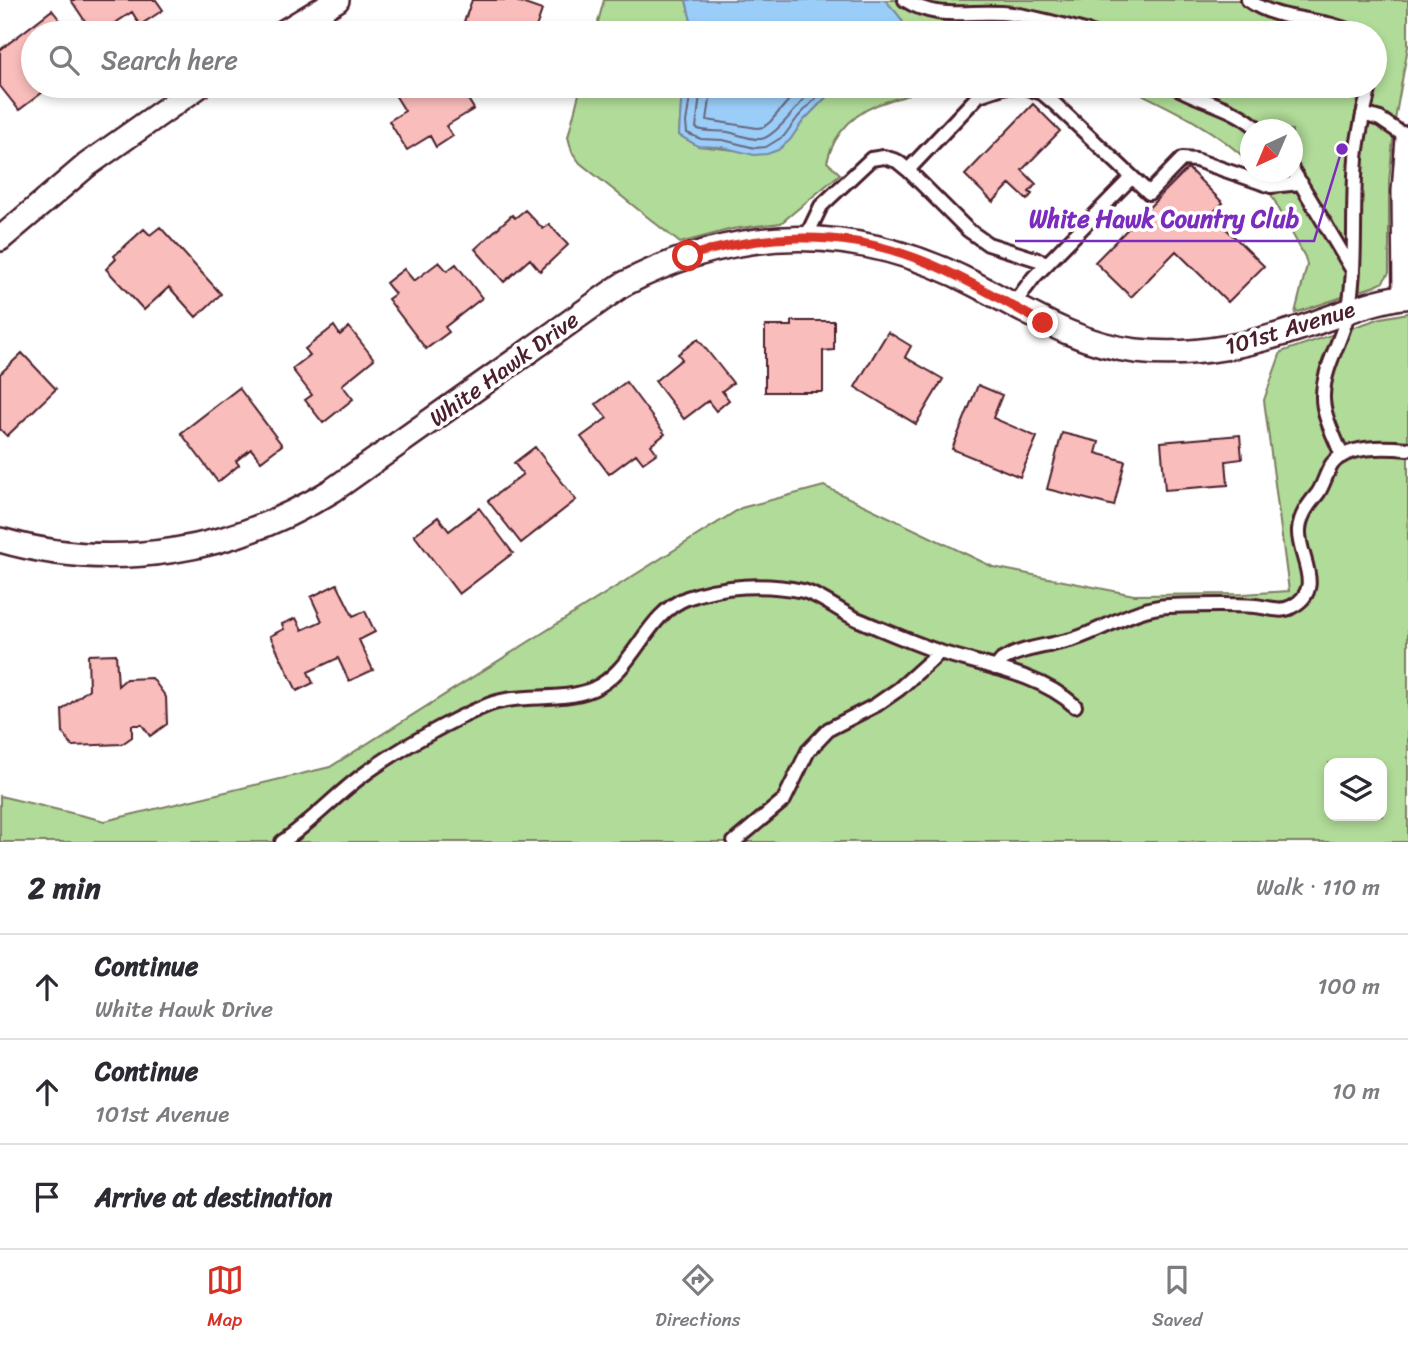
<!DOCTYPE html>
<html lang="en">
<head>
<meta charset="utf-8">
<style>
  body { margin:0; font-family:Sriracha,sans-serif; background:#f7f7f7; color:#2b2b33 }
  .controls { position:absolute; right:21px; bottom:21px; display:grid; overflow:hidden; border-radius:14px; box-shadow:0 4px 10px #0003 }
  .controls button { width:63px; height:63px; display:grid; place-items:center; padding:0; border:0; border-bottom:2px solid #e1e1e2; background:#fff; color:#2b2b33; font:35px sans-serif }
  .compass { position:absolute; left:1240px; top:119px; width:63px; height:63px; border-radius:50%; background:#fff; box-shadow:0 4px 10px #0003; rotate:224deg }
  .stop { position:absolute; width:21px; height:21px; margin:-16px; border:5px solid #d93025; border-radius:50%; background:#fff }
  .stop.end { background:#d93025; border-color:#fff; box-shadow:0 2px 7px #0008 }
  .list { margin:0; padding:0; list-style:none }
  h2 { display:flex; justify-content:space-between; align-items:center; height:91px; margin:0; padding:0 28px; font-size:30px }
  h2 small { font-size:23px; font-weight:400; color:#7c7c81 }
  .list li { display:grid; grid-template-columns:46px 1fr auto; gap:21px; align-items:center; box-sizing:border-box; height:105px; padding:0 28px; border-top:2px solid #e1e1e2 }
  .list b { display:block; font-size:26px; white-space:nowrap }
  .list p { margin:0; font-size:23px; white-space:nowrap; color:#7c7c81 }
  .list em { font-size:23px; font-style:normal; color:#7c7c81 }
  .icon { flex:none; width:38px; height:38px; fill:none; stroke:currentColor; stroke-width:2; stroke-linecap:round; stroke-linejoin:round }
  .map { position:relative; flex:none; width:1408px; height:842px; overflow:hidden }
  .search { position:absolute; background:#fff; box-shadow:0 4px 10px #0003; left:21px; right:21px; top:21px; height:77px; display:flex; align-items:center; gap:18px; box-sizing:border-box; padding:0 24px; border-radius:38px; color:#7c7c81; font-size:26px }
  .sheet { height:406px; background:#fff }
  nav { display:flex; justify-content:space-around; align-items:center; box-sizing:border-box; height:98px; border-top:2px solid #e1e1e2; background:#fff; font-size:19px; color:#7c7c81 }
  nav a { display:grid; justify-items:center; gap:4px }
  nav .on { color:#d93025 }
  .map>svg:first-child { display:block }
</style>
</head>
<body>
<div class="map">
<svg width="1408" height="842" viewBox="0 0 1408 842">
  <rect width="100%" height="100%" fill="#fff"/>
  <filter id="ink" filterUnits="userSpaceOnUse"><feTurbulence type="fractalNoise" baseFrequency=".0143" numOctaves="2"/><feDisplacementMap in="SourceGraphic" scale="14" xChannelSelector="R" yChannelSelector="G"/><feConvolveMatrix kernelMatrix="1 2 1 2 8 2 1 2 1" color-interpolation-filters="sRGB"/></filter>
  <g filter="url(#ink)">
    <path fill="#b0db98" stroke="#7d7d62" stroke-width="2" fill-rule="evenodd" d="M604,0H686L694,33H595Z
      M885,0H1408V47L1395,120L1389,182V273L1382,283L1375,286L1295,313L1307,265L1305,257L1259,172H1292V130H1250V163C1216,129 1168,107 1125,86H1375V33H905C906,20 893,10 885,0Z
      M581,86H686L681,104L679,135L698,146L735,150H777L789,140L803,121L837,86H916C906,99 903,96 888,101C857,110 834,131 827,162L840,174L781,223L732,229L680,243L580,163L572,152L568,137Z
      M1408,313V842H0V796L105,821L330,767L741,508L824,486L993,567L1134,595L1244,594L1289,591L1264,400L1281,352L1381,318ZM1329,763H1382V816H1329Z"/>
    <path fill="#9acef8" stroke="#7a88a6" stroke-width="2" d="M686,0H885C893,10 906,20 905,33H694Z
      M686,86H837L803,121L790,140L778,150L767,154L754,155L722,147L698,146L679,135L681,104Z"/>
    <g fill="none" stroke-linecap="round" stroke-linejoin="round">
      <path stroke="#6a657d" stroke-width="2" d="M692,86L686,122L687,133L701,139L723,140L755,148L766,147L784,136L798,117L827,86
        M701,86L696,128C706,133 717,130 728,132C738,134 750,140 761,139C776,137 803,99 815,86
        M712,86L707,120L757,128L764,127L770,122L801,86"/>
    </g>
    <path fill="#f9bdbb" stroke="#4a1f2b" stroke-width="2" d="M71,0H156L163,10L140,25L132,12L100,33H93Z
      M472,0H513L542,10L534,33H473L475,26L464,22Z
      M52,10L70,33H33V86H51L19,110L0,86V50Z
      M400,86H460L474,109L446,126L453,136L436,147L430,136L407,150L389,121L405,111L392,90Z
      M1033,104L1060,131L1022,170L1036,184L1029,192L1032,194L1027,200L1010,184L993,202L965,175Z
      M1188,168L1223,203L1211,214L1264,266L1228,302L1176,251L1131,297L1095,262Z
      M525,210L543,229L549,224L568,245L540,271L530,259L504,282L475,249L512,215L515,218Z
      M160,227L221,294L196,317L169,287L144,310L106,269L116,259L114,256L144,229L150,235Z
      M439,262L447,271L456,264L482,298L445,327L449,332L426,349L388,299L395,294L386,283L404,269L414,281Z
      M792,321H834V350L823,351V392H765V326H792Z
      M334,326L340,335L349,327L374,359L342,385L353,399L323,423L305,400L312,395L292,369L310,355L305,349Z
      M888,332L911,346L905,357L943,379L916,424L855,387Z
      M698,339L733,383L722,391L729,400L716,411L708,401L684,419L655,381L682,359L678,354Z
      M22,353L56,389L7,436L0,429V374Z
      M626,382L665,434L651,445L657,453L643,463L636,454L609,474L581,437L607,418L596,404Z
      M978,385L1002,395L993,418L1037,437L1020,477L952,449Z
      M239,388L282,445L261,461L251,449L236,461L239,465L218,482L181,433Z
      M1062,433L1099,442L1096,453L1125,461L1114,506L1047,489Z
      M1240,435L1242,459L1226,461L1228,485L1165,490L1161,442Z
      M535,447L576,500L521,543L488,501L523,474L514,463Z
      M479,508L513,553L459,594L414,535L438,517L449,531Z
      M337,584L353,616L365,611L375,632L359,640L373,670L349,681L338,658L308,672L313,683L297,691L270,636L284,629L282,624L296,618L302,630L322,621L311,597Z
      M116,654L118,686L126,679L152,678L166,697L167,724L150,736L142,725H132V737L122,744L72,746L63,733L62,710L89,689L88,655Z"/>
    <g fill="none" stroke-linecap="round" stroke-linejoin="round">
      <defs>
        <path id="service" d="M905,0C939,22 973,9 1012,14C1039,18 1066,26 1092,33
          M1248,0C1280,23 1320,16 1354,33
          M1375,52L1377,61L1375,73
          M1174,86C1201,102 1236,107 1259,130
          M1363,114L1380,119L1408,138
          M1292,169L1353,271
          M908,170L968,230L988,244L1048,263
          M806,237L821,206L871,159L884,157L897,161L908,170L979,95L1006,86L1025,87L1042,93L1055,104L1149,193L1182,159L1196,160L1271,186L1301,183
          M1012,306L1034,277L1132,177
          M1342,456C1335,437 1322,415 1323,395C1324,364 1344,338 1349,308C1357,259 1352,209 1356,159C1358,134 1364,110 1370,86
          M995,668C997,666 1001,661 1002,660C1023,647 1051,646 1074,639C1105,629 1136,607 1169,606C1197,605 1227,604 1255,606C1267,607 1280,613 1291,607C1327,589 1297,556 1299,530C1300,515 1309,504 1318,493C1324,484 1326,473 1332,464C1347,445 1386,447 1408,449
          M282,842C309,824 333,798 359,778C392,753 450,720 488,705C522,692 560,703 593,689C635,670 645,614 687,598C722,585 766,583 803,591C821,595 841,613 859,620C886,631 915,644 943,653C986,666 1040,674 1075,706
          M734,842L784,800L808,751L829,729L876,705L899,689L940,652"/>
        <path id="minor" d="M282,33L337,0
          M0,239L87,165L199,86
          M1405,297L1404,191L1408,138
          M0,540C114,573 233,552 333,490L622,285C740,223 858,223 976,285C1028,312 1076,344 1136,351C1198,358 1254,344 1312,324C1343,313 1375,300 1408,296"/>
      </defs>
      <use href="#service" stroke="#4a1f2b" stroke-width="18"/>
      <use href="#minor" stroke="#4a1f2b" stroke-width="28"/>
      <use href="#service" stroke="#fff" stroke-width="12"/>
      <use href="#minor" stroke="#fff" stroke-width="23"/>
    </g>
  </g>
  <g fill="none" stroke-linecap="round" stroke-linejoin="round" filter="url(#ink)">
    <path stroke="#d93025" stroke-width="9" d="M688,256C757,235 834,230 904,254C953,270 998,298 1043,323"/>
  </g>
  <g text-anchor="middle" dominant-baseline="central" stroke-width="7" stroke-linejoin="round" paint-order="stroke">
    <g font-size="23" fill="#4a1f2b" stroke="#fff">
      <text transform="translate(1290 328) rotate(-17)">101st Avenue</text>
      <text transform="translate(504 369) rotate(-36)">White Hawk Drive</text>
    </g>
  </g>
  <path fill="none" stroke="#7b2cbf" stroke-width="2.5" d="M1342 149L1314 241H1015"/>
  <circle fill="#7b2cbf" stroke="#fff" stroke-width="2.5" cx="1342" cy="149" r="7"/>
  <g font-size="24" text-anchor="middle" font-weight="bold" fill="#7b2cbf" stroke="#fff" stroke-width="7" stroke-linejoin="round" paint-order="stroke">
    <text x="1164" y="227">White Hawk Country Club</text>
  </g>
</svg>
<div class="controls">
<button><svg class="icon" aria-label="layers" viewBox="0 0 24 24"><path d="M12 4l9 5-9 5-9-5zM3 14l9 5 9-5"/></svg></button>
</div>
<svg class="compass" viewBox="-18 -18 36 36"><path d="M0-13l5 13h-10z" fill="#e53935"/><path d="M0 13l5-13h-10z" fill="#7c7c81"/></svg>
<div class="stop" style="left:688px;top:256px"></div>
<div class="stop end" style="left:1043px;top:323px"></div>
<div class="search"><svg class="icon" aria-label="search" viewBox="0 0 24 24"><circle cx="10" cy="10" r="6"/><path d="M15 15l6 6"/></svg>Search here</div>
</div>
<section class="sheet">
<h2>2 min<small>Walk · 110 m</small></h2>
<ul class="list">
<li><svg class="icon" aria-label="ahead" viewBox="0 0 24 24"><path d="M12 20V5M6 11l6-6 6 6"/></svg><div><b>Continue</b><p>White Hawk Drive</p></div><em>100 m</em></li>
<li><svg class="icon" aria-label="ahead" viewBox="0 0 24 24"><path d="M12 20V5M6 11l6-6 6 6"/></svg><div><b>Continue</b><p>101st Avenue</p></div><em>10 m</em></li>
<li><svg class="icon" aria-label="arrive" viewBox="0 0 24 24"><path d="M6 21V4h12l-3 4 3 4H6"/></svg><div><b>Arrive at destination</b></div></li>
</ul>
</section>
<nav>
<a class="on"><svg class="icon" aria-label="map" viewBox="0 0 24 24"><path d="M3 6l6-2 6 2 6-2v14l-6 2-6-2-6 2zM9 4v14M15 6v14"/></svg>Map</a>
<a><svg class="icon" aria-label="directions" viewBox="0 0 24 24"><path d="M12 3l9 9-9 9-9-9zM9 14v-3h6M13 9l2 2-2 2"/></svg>Directions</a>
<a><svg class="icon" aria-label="saved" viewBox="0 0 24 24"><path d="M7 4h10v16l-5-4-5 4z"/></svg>Saved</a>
</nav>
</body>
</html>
